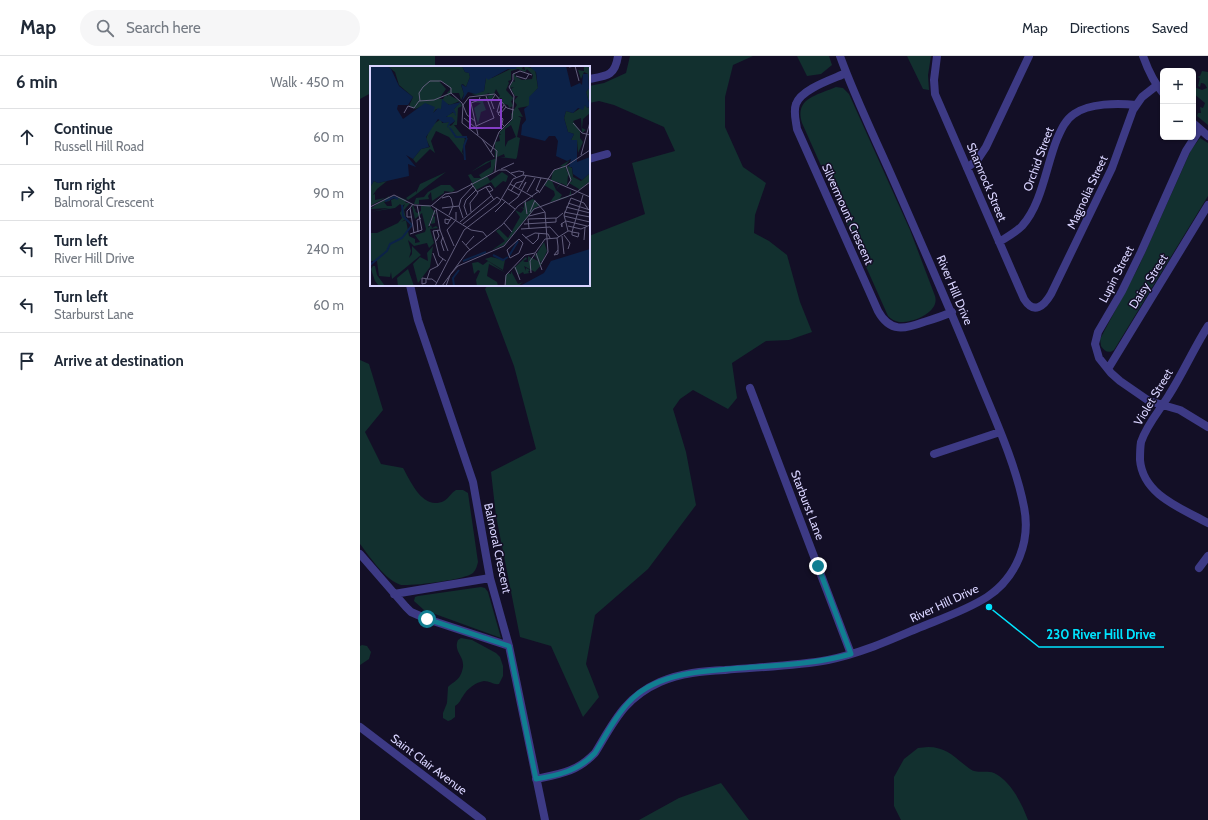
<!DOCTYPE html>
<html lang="en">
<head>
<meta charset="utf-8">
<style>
  body { margin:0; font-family:Cabin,sans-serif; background:#f6f6f7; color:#1f2937 }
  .controls { position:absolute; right:12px; top:12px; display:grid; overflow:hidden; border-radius:6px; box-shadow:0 1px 3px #0004 }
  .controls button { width:36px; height:36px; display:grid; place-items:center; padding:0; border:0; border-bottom:1px solid #e0e1e3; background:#fff; color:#1f2937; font:20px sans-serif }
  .stop { position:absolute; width:12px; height:12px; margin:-9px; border:3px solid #117e91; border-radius:50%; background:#fff }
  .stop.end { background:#117e91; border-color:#fff; box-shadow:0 1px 4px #0008 }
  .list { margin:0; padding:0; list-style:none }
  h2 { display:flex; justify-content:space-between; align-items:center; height:52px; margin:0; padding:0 16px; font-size:17px }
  h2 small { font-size:13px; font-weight:400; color:#747a83 }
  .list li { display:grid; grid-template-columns:26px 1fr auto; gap:12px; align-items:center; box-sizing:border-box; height:56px; padding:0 16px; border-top:1px solid #e0e1e3 }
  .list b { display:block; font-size:15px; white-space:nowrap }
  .list p { margin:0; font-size:13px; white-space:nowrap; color:#747a83 }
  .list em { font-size:13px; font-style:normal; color:#747a83 }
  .icon { flex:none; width:22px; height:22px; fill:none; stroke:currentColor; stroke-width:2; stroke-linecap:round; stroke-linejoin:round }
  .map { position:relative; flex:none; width:848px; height:764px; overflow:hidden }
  header { display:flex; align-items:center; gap:24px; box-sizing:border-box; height:56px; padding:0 20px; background:#fff; border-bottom:1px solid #e0e1e3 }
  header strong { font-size:19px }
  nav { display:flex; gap:22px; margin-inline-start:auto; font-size:14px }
  .search { width:280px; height:36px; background:#f6f6f7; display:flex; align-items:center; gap:10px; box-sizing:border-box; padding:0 14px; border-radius:22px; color:#747a83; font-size:15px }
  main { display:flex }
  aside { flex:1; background:#fff }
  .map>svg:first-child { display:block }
</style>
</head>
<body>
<header>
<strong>Map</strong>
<div class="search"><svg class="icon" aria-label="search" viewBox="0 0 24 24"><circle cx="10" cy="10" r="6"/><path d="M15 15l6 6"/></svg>Search here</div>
<nav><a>Map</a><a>Directions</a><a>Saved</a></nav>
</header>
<main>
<aside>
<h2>6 min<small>Walk · 450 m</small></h2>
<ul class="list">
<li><svg class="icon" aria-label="ahead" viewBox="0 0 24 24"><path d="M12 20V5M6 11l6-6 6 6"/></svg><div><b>Continue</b><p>Russell Hill Road</p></div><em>60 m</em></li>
<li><svg class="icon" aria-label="right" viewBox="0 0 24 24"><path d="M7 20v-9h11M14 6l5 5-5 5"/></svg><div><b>Turn right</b><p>Balmoral Crescent</p></div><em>90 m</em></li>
<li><svg class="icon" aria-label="left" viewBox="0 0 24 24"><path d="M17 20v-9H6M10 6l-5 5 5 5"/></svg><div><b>Turn left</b><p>River Hill Drive</p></div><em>240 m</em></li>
<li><svg class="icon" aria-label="left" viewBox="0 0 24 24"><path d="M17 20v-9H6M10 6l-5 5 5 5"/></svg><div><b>Turn left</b><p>Starburst Lane</p></div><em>60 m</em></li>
<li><svg class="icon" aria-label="arrive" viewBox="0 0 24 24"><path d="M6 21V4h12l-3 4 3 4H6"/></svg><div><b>Arrive at destination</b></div></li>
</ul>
</aside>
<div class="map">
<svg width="848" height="764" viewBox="0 0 848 764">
  <rect width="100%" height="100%" fill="#130f26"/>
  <path fill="#12302f" d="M0,0H75V11H11V37L0,43Z
    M270,0H393L373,9L365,41V71L383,111L406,127L395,159L394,177L409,185L427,199L440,246L452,276L429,284L406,285L372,307L377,342L368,353L333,334L320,343L313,353L326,396L336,449L288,513L235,559L226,608L239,641L223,661L191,590L160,581L136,460L131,416L176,393L154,310L125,233L128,229H229V180L285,158L272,107L315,95L304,71L254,49L239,45L229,47V30L244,27L266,17Z
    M437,0H469L472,9L461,18L447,20Z
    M547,0H571L568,19L569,34L563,33Z
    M842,15L848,16V69L837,60L838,57H841L840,51L843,52L845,47L833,37L834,31L842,34L847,32C846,30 845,27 841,27L840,31L838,30L840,22L837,21L840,20Z
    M476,31L483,32L489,38L550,174L575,240C580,256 553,267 539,266C534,265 531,263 528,260L442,67C434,42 458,39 476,31Z
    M840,82L848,87V140L754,294C749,298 744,295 741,290L740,283L779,210L831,94Z
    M0,304L9,308L23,354L5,376L21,408L43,412C51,426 63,455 84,445C89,442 91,437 96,434H103L108,437L118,506C117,510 116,514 113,517C104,524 53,530 41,529C25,524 10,501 0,488Z
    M121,531L125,532L128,536L141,582L64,554L54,545L55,541L58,540Z
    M101,582L112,584L136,597L140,601L143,610V620L139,628C134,629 130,625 124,625C116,626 107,633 103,640C100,644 100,647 95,650V661L91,664L88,665L83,662V657L87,647L88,631C92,627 97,625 100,620C110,601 92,598 98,584Z
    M2,589L7,590L11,596L9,603L0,609V590Z
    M568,691C587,691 595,702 610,713C616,718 627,714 634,717C651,725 662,748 668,764H541L534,750V721L544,703L558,692Z
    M361,727L389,764H279L319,742Z"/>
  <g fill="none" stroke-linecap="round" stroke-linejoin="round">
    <path stroke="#3d3a85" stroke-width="8" d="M577,0L574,24L575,38L664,243C674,259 684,250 691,238L752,112L773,54L782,41L796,30
      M783,0C788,14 793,26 803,37
      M486,17C473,23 441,33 436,48C433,56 436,65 437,73L518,255C530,277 545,273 564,266C574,263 583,260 592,256
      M229,23C247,20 255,20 258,0
      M833,67L848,80
      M840,73L826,95L781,196L762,235L738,276L735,288L739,302L751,317L760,325L789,345L820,354L848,371
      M229,103L247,98
      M607,112L618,103L626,91L669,0
      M639,186C647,181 655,177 662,170C682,148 686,110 697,83C701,74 705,64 714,58C729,47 758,47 776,49
      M50,229L58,264L113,426L130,522L149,590L185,764
      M848,270C834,292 823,317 809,339C800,354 787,368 781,386C780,392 780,398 780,404C783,439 821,452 848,467
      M748,313L848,149
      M390,332L491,598
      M574,398L640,376
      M0,498L46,551L51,556L67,563L149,590
      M839,512L848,500
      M34,538L130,522
      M0,671L122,764
      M176,723C200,718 217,716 235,697C254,666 264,642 300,626C321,617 343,615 365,614C398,611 436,610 468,604C499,598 528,585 556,573C580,563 605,555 627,541C657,521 671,485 664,451C656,409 635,363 619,324C590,253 560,184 529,114C512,76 494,39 480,0"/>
  </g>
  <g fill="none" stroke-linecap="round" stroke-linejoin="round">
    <path stroke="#117e91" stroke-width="5" d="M67,563L149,590L176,723C199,719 218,715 235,697C246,679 257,657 273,642C301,616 346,615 382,612C419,609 456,608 491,598L458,510"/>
  </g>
  <g text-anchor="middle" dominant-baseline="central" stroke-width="3" stroke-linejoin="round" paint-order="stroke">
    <g font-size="12" fill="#d9d4ff" stroke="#130f26">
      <text transform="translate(678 103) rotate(-70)">Orchid Street</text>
      <text transform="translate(627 126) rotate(67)">Shamrock Street</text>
      <text transform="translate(727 136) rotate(-65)">Magnolia Street</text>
      <text transform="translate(488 158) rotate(66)">Silvermount Crescent</text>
      <text transform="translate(756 218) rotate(-63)">Lupin Street</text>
      <text transform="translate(788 225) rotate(-58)">Daisy Street</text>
      <text transform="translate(595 234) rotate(67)">River Hill Drive</text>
      <text transform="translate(793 341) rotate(-59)">Violet Street</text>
      <text transform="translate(448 449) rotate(69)">Starburst Lane</text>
      <text transform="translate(138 492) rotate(78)">Balmoral Crescent</text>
      <text transform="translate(584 547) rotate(-25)">River Hill Drive</text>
      <text transform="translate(69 708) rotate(37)">Saint Clair Avenue</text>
    </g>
  </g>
  <g transform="translate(10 10)">
    <rect width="220" height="220" fill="#130f26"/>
    <path d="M17,0H92L95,6L99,7L100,11L96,21L93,18L91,19L94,28L91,34L89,27H82L79,29L90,35L80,39L73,36L71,43H66L63,47L58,38L45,43L39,40L43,31L29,19L25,6ZM69,15H72L81,23L77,27L78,31L76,28L73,33H69L76,23ZM147,0L153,1L152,3L155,4L154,0L165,3L168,22L160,31L159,40L148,42L153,51L148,50L151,52L147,71L150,72L147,91L146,93L130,91H135L134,88L125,92V76L130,75L129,69H131L129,67L142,54L141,48L147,39L144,35L148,30H145L141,23L144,21L139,22L143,15L145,16L143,9L145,7V10L152,14L162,13L163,9L157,3L155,6L148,3L141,5V14L138,15L139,17L136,24L144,33L141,34L143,35H141L143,40L139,42L138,39L131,37L127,44L132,32H128L130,30L126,23L121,35L117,31L120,29L119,27L111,30L101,28L114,25L116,12H122ZM141,59L146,71L138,75L135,81V63ZM214,0H220V47L213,53L212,62L216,64L212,67L211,52L203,55L210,65V72L213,76L208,87L207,74H201L204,68L198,66L194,52L196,45L203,47L215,39L218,42L220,40L216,26L219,22L218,8L214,6L211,13L208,4L214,5ZM116,32L113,36L116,44L111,46L108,58L104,42L111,37L104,36ZM90,36L92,40L88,42L87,59H84L95,73L92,86L95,91L79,71L66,65L61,75L65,87L60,83L46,97L43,93L51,83L60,81L56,73L61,60L71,53L72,57L79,56L80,60L82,59L85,55L76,50L84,46V43ZM127,92L123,106L117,110L120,115L132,106L138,110L136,116L133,115L125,122L121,116L106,124L98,109L101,108L104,112H111L109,109L121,101V95L101,106L116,96ZM200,94L195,100L198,108L197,101L200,97L198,100L202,102L203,111L211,115L220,107V115L208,125L209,123L199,117L202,115L198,109L197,120L191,117L186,124L192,129L190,132L199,130L201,123V129L207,126L196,132L180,136L185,129L184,125L174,119L178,114L182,115L186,124L190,117L181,114L183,105L193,101L190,100ZM76,106L44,130L38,134L36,132L46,125V127L50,118ZM4,115L8,117L17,115L7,123L3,129L5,128V134L15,132L0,140V121ZM71,119H80L85,124L82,126L74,125V127L62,135L61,126L58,130L59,133L49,134V138H44L46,132L54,131L58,126ZM19,130L20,135L14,136L17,140H22L21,134L29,131L37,134L35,136L38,135L35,137H40L34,144L36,153L31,156L36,154L39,170L45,173V177L50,176L45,169L55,166L56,163L52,147L45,153L42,140L43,139L45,144L47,142L45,145L47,147L51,145V140L59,139L66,148L62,149L65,151V157L61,158L62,150L58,162L61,159L62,162L66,160L68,162L60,163L64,177L59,182L57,177L44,180L38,174L41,185L39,192L42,188V180L51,189L22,213L21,206L20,211L9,210L7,195H0V174L8,170L0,174V167H7L28,157L32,152L30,147L35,138L32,140L30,138L25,142L0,146L20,142L0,143ZM163,133L170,139L165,142L134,179L122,184L135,175L126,165L129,163L138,172L150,151L145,144L151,147L154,143L150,141L154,142V137ZM174,176L177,185L172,196L169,195L172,198L165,206L154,200L156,205V202L160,204L158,206L160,207L154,208L153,206L148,209L144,202L156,191L157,193L153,195L155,196H158V190L168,195L165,190ZM63,180L60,201L48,217L43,198L50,191L58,195L57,187ZM121,191L135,194L133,204L115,193ZM118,195L136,207L119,198L117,210L127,216L128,220H107L106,214L110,205L108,204L104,208L102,197L108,196L113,199ZM3,200H5L7,209L15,220H9L5,215L1,203ZM38,203L44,220H28L27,212ZM141,205L148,218L153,216L148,220H135V211L138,207L141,208Z" fill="#12302f" fill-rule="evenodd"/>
    <path d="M0,0H17L21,3L29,20L43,31L38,39H28L27,43L33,53L55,37L65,41L63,47L68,42L71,43L72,33L79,39L91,36L84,43L86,47H84L86,48V50L83,46L76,51H82L85,55L78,60L80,62L77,61L79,56L74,57L68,53L56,71L59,81L51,83L43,93L36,89L46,101L38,98L39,110L8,117L4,115L0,121ZM92,0H147L146,3H138L118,14L116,12L114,25L106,28L98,26L92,35L94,28L91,18L96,21L100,11L99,7L95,6ZM159,0H196L201,21L210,17L212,19L213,8H218L219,22L216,26L220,40L217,42L215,39L213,44L208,42L203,47L196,45L194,52L198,66L204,68L201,74H207V96L220,91V107L212,114L203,108L202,101H199L201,93L197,95L186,90L188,75L185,70H179L175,75L151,69L152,59L156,54L154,43L159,39V31L168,22L166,6ZM220,183V220H150L174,207L181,195Z" fill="#0c2248"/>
    <path fill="none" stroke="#0c2248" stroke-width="2" d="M80,62L86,71H97M95,94L94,80L97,72M15,135L24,131L28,133M123,189L133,194L138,191M139,190L148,175M93,195L116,186M0,199L17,185L20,178L32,172L42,159L33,150L32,139M84,220L83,212L89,204"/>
    <path fill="none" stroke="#625e7d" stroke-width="1" d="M199,1L205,0L209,15M146,10L156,13L159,8M50,35L49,27L53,21L60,15H71L81,22V27L92,37L97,49L105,55M130,36L127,46L131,47L136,41M134,39L128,48L133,53L132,58L135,61M124,43L121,35L125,29M34,47L38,40L44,42L49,35L64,34L81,27M94,52L107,63M203,57L212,67L220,69M106,60L124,52L116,30M108,69L101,37L109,34L110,31M112,73L124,91M121,86L129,66L142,53L144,30L139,21L143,14V8L150,5L162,9M211,89L220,56M196,100L201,114L197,120M131,103L144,97M125,106L127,85L92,57L93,39L99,31L125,28L137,42L144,44M141,107L149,105L154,106L153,109M178,113L220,131M101,117L108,127L100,137L101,146M140,118L163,131M116,121L120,120L123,124L119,126M149,122L156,110M138,123L149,129M141,125L146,117L153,115M169,125L166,124L171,112M107,126L116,121L124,134M157,126L165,112M169,127L184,104L196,100L220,84M72,132L79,130L81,132L83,140L79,149M132,133L145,143M155,135L157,148M165,135L175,146M198,137L220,144M43,138L40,142L44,167M139,138L148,131L155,118L156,116L154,119M62,140L101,164L113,166L117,171M0,141L24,129L44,139L61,140L75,128L87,126L129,104H136L146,111M196,141L220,147M40,142L37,145V151H42M66,142L70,164L78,185M72,142L89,140M125,146L136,135M160,146L165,134M194,146L220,151M97,149L94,140L96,134L106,124M159,150L175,146M194,150L220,156M93,152L89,140L91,133L103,120M80,154L75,153V157L78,158V157L82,151M90,156L121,130M134,157L142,166M192,157V161L191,158L196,155L217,160M93,158L127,131L131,134M154,158L186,156V152M59,160L65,144M198,160L211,163L220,159M159,162L158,153L187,152L193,147M151,163L180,161L189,171M70,164L63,165L69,190L76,195M198,165L194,149L201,132L214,137L218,143M198,165H200L202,166L208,167H209L208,171L202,169V166M48,166L47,154L51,152M202,166L213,129M40,168L52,164L47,139M152,168L163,178L168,173L169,167M194,169L200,177L198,183M192,170L194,188M73,171L71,176L74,185M155,172L165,167L178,168L180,172M187,172L188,180V188L184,189L188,184M149,173L153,177L149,187L140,192L137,184ZM214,174L215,161M66,175L69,170L67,164M92,175L100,184M96,179L104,170M84,180L77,164L86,154V146M63,187L68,200M166,187L172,204M171,198L178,186L175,146M145,201L150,214M161,207L160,195L165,188M56,213V217L52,218V212L58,213H62L67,217M57,213L60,204L68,200L73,193M65,220L94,164L129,137L143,113L153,109L178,113M72,220L97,186L132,159L148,140L169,125M76,220L80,209L88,200L134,180L164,143L204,128L220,116M135,220L136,209L155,189L165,187L175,173L187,172L198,165"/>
    <path fill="#843dc5" fill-opacity="0.15" stroke="#843dc5" stroke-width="2" d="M100,34H131V62H100Z"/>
    <rect width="220" height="220" fill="none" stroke="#d9d4ff" stroke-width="2"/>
  </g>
  <path fill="none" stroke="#00e5ff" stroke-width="1.5" d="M629 551L679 591H804"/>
  <circle fill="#00e5ff" stroke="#130f26" stroke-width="1.5" cx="629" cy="551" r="4"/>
  <g font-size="13" text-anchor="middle" font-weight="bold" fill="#00e5ff" stroke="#130f26" stroke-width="3" stroke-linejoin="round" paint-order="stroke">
    <text x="741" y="583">230 River Hill Drive</text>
  </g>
</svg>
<div class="controls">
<button>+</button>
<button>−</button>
</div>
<div class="stop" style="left:67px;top:563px"></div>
<div class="stop end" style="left:458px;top:510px"></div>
</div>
</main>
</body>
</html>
